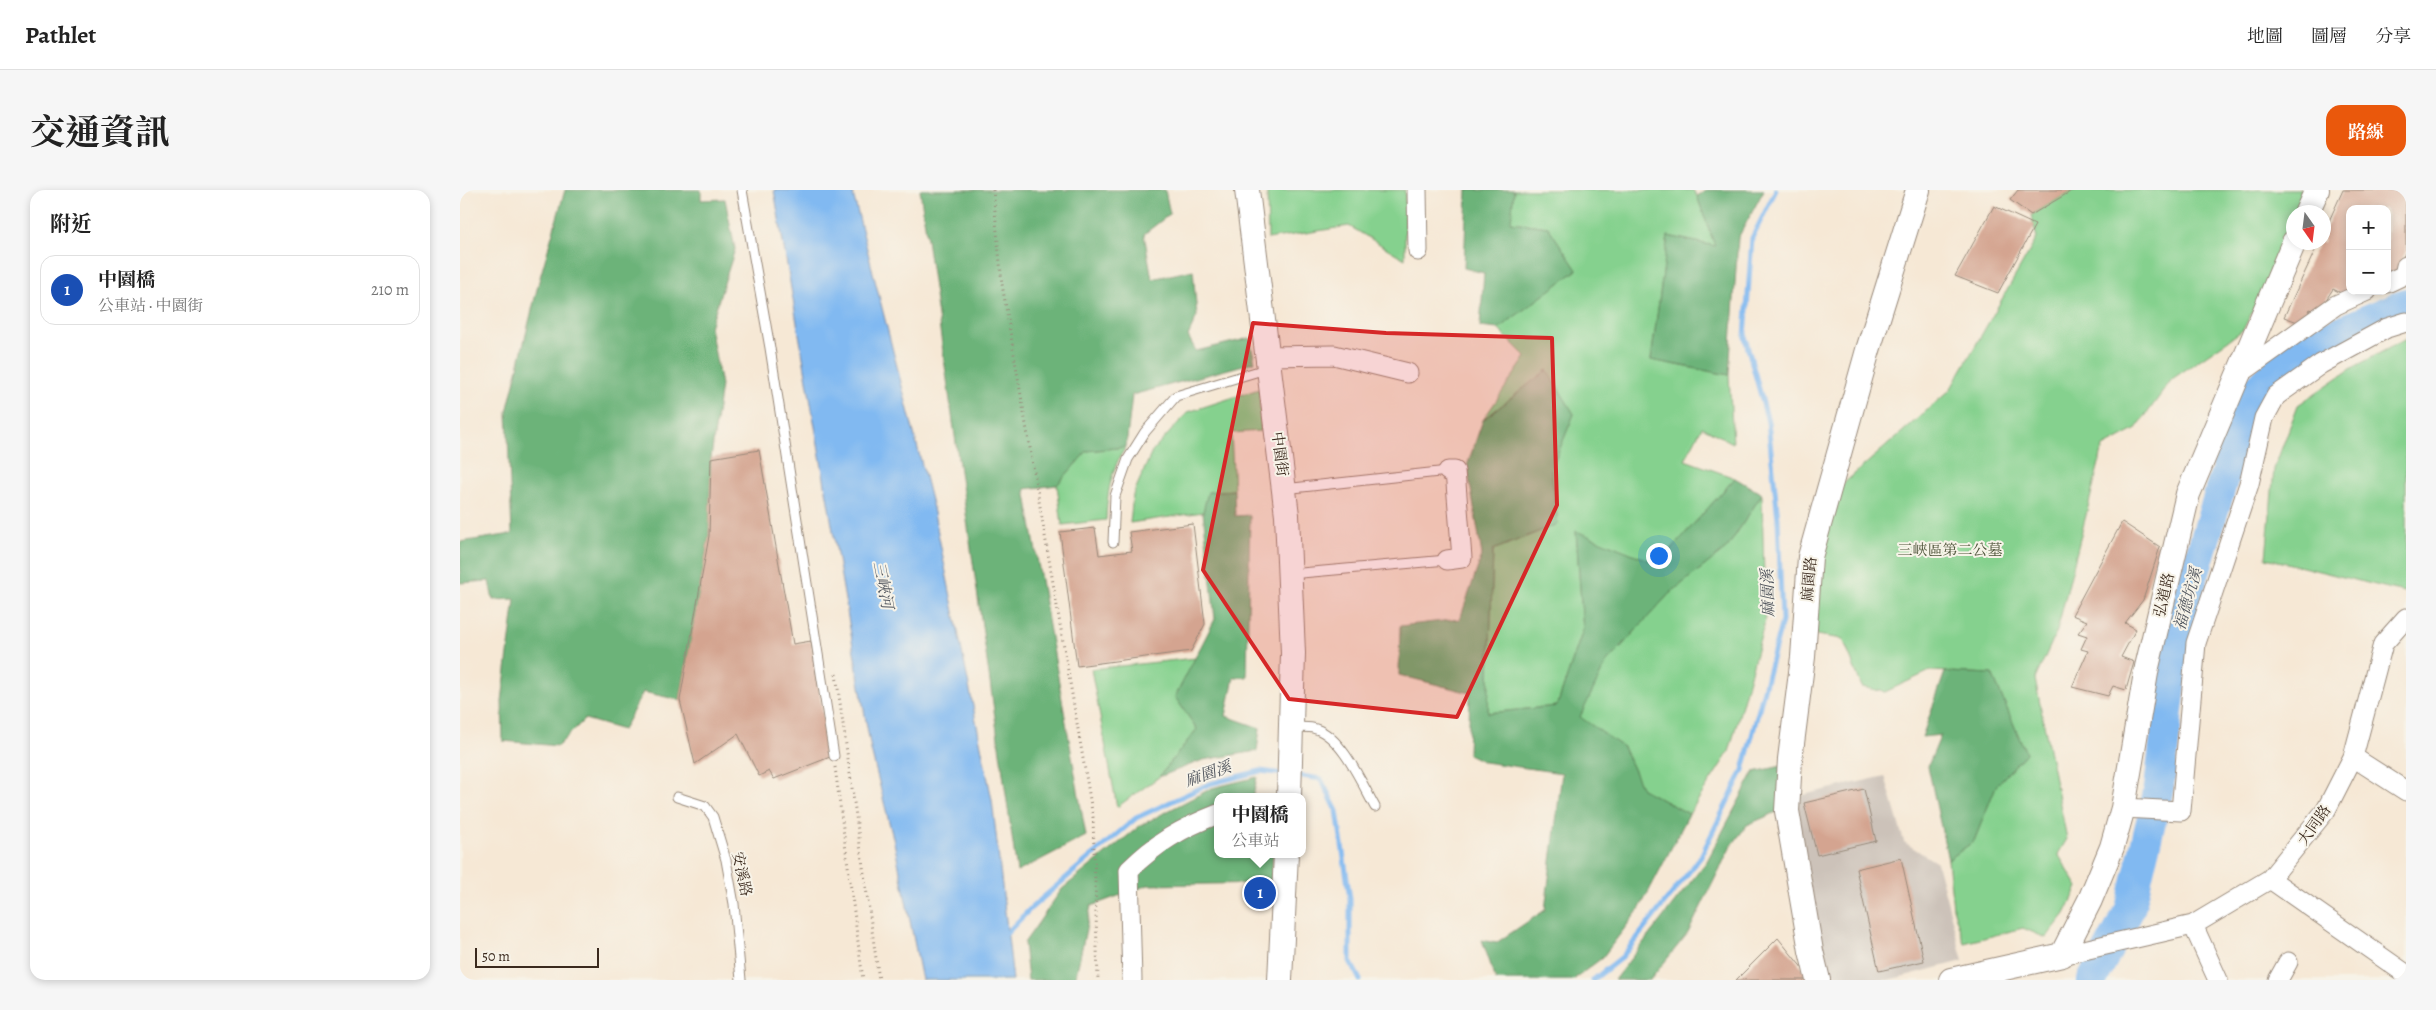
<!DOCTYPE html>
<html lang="zh-TW">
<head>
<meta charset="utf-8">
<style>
  body { margin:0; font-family:Alegreya,"Noto Serif TC",serif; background:#f6f6f6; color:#222 }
  .controls { position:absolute; right:15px; top:15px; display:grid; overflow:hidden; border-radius:10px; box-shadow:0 2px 8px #0003 }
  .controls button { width:45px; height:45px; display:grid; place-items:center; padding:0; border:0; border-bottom:1px solid #e0e0e0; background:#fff; color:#222; font:25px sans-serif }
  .compass { position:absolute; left:1826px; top:15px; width:45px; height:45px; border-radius:50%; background:#fff; box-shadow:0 2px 8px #0003; rotate:166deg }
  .scale { position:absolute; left:15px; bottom:12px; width:124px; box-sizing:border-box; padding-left:5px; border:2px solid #3b2a1e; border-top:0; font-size:14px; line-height:18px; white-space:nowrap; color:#3b2a1e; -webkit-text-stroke:4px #f7f3e8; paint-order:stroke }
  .you { position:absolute; left:1198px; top:365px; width:18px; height:18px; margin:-12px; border:4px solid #fff; border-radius:50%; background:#1a73e8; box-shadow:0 0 0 8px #1a73e833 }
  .badge { display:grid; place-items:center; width:32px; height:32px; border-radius:50%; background:#ea580c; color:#fff; font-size:16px; font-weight:700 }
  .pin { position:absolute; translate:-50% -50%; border:2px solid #fff; box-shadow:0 1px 5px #0006 }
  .popup { position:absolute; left:754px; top:603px; width:92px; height:65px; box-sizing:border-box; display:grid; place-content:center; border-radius:10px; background:#fff; filter:drop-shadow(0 1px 4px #0005); font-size:16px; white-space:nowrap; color:#767676 }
  .popup b { font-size:19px; color:#222 }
  .popup::after { content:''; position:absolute; left:50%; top:100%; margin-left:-10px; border:10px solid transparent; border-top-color:#fff }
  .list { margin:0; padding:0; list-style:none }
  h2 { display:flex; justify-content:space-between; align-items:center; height:65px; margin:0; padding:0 20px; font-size:21px }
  h2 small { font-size:16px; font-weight:400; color:#767676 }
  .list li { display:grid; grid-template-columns:32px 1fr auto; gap:15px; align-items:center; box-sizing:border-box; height:70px; margin:0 10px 10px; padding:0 10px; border:1px solid #e0e0e0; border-radius:15px }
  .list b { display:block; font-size:19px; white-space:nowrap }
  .list p { margin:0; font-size:16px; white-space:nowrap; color:#767676 }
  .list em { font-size:16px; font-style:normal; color:#767676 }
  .map { position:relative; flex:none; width:1946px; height:790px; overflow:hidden; border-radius:15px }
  header { display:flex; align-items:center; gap:30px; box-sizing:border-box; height:70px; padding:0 25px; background:#fff; border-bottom:1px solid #e0e0e0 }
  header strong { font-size:24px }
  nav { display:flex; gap:28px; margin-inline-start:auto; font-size:18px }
  .intro { display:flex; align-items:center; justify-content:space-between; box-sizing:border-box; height:120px; padding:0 30px }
  h1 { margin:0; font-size:35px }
  .button { padding:12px 22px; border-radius:15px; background:#ea580c; color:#fff; font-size:18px; font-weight:700 }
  main { display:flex; gap:30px; padding:0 30px }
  aside { flex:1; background:#fff; border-radius:15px; box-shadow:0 2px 8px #0003 }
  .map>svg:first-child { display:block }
</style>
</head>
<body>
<header>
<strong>Pathlet</strong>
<nav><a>地圖</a><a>圖層</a><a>分享</a></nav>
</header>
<div class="intro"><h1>交通資訊</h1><a class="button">路線</a></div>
<main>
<aside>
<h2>附近<small></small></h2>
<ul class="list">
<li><span class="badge" style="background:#1a4fb4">1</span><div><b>中園橋</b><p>公車站 · 中園街</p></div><em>210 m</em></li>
</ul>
</aside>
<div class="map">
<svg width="1946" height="790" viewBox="0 0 1946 790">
  <rect width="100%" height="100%" fill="#f7f3e8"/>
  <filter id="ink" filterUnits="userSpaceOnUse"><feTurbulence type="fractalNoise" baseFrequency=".02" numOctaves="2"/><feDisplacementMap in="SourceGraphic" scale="10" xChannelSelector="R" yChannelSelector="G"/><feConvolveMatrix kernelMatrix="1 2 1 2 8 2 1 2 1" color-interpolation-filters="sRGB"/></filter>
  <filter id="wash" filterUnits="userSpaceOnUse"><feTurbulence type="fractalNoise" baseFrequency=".0096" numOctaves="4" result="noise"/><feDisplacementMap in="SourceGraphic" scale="20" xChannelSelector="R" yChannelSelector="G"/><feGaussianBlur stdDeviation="1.12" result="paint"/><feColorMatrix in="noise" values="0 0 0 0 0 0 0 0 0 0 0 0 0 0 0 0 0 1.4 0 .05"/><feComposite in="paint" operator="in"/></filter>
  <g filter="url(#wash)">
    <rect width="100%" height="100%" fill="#f6e8d5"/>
    <path fill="#ccc2b9" d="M1425,586L1444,652L1477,673L1503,771L1429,790H1365L1334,607Z"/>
    <path fill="#85d18e" stroke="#607e56" d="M807,0H945V69L889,36L808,49Z
      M1054,0H1233L1237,6L1255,56L1208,46L1191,170L1269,185L1273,253L1242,237L1225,270L1275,288L1198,374L1116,342L1123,440L1097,516L1028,523L1033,360L1098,334L1091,280L1114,224L1087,180L1023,230L1066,167L1038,139L1117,80L1088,37L1050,32Z
      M1613,0H1846L1837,22H1834L1833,31L1813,81L1783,140L1712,189L1675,240L1643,257L1597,441L1575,489L1607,649L1598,664L1618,697L1605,724L1586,748L1563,738L1504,753L1493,718L1488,670L1514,651L1536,596L1566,563L1532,484L1470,481L1425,502L1402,497L1383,449L1356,445L1354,387L1375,301L1490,200L1577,48L1571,25Z
      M1946,149V399L1944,402L1806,368L1814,279L1838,215L1892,178Z
      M799,199L801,241L771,243L774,300L748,302L743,322L670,333L673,305L692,262L728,222Z
      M666,257C651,278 647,304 646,330L602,335L597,295L627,261Z
      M1302,304L1305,431L1269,562L1229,624L1182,599L1163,557L1119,528L1146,473L1209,404L1267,358Z
      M736,468L715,507L737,539L699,587L657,617L631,479Z"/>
    <path fill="#6cb379" stroke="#546e4c" d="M105,0H241V10L265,9L275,59L250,137L261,195L251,268L249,346L220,510L183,502L163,540L125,529L98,556L43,551L42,511L55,409L33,410L29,391L0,393V352L52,344L47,222L79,91Z
      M460,0H705L710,24L684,44L692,89L733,80L737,126L728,146L736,161L790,148L795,172L672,205L666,257L627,261L597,295L565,299L626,646L557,682Z
      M1007,0H1054L1051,32L1088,37L1117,80L1038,139L1020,137L1024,83L1004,78Z
      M1247,0H1304L1278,48L1269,185L1191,170L1208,46L1255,56L1237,6Z
      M1087,180L1114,224L1091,280L1098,334L1033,360L1028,523L1097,516L1123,440L1116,341L1198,374L1275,288L1302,304L1267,358L1209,404L1146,473L1120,527L1163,557L1182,599L1229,624L1180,718L1142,768L1113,790H1036L1022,750L1036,753L1085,720L1102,583L1024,572L1008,564L1010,503L939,485L940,436L1000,429L1022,365L1007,276L1023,230Z
      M774,300L775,326L790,325L787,487H774L766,526L800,538L797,561L743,570L699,587L737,539L715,507L755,429L743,322L748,302Z
      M1485,482L1532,484L1566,563L1536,596L1514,651L1488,670L1468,576L1481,545L1462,547Z
      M1322,576L1319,621L1287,635L1270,658L1228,743L1190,790H1154L1247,671L1294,582Z
      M797,587L793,607H758V664H813L811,693L688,695L631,716L615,790H568L564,753L602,699L681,635L752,598Z"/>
    <path fill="#81b9f1" stroke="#5e7288" d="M314,0H392L473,318L532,610L553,790H462L434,652L411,560Z"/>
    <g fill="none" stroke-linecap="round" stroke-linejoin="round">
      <path stroke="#81b9f1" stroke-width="5" d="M835,585L861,589L877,621L890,709V771L900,790
        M544,746L571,718L676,628L749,594L800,581L824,584
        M1133,790L1162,767L1240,668L1283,580L1322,431L1318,329L1308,232L1285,147L1292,48L1316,0"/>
      <path stroke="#81b9f1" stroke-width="30" d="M1632,790L1670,719L1699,598L1718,437L1789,206L1842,157L1946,113"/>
    </g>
    <g id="blocks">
      <path fill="#d4a490" d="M1558,0H1613L1571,25L1550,10Z
        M1883,0H1936L1946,5V61L1935,84L1927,82V19H1890V101L1887,106L1873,99L1858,122L1850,119L1843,134L1824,127L1859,52H1864V42Z
        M1534,16L1575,35L1538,103L1495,86Z
        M299,260L333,454L351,451L370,567L314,589L309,581L299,586L278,544L235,574L220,510L249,346L251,268Z
        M1662,332L1700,357L1683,410L1665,433L1676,439L1661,467L1674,472L1666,500L1653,496L1648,506L1612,497L1628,461L1621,459L1627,446L1618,443L1627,431L1612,425Z
        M733,334L745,434L731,461L617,476L600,342L635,338L639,365L672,361L669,342Z
        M1404,599L1416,651L1357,665L1344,613Z
        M1441,668L1464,771L1419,781L1396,679Z
        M1318,748L1352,790H1276Z"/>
    </g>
  </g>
  <g filter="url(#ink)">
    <use href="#blocks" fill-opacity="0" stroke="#98897a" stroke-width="1"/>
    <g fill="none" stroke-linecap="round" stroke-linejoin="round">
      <defs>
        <path id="service" d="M282,0L310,158L374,566
          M824,299L988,281
          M653,352L655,306L668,269L685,242L716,206L809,178
          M830,384L987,370
          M832,537C839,538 849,536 856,539C882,547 902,594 915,617
          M217,607L245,616L253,627L266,670L274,714L281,790"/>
        <path id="minor" d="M957,0L958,61
          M1927,93L1944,85L1946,76
          M808,166L874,165L948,183
          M1778,185L1876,115L1907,101
          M987,370L1002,368L995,281H988
          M1893,567L1946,601
          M1663,618L1721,621L1736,453L1789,294L1804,228L1816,206L1861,174L1927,138L1946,132
          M1810,689L1946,784
          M1733,735L1758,790
          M1602,765L1733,735L1810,689L1866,620L1893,567L1923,454L1946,428
          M672,790L669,680C696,653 722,638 758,624
          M1818,790L1828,772"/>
        <path id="tertiary" d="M787,0L827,325L833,463L829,607
          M1847,22L1857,0
          M820,790L826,664
          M1358,790L1351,761L1327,621L1330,569L1343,467L1350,367L1408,160L1458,0
          M1491,790L1602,765L1630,710L1652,657L1663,618L1687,477L1728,304L1834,52"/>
      </defs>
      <use href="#service" stroke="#98897a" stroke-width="11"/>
      <use href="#minor" stroke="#98897a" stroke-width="21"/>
      <use href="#tertiary" stroke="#98897a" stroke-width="26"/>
      <path stroke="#98897a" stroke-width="3" stroke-dasharray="1 4" stroke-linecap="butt" d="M533,0L542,94L633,627L638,790
        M376,484L419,790
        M375,577L403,790"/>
      <use href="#service" stroke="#fff" stroke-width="9"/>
      <use href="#minor" stroke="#fff" stroke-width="19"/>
      <use href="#tertiary" stroke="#fff" stroke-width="24"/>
    </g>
  </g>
  <path fill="#d62828" fill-opacity="0.2" stroke="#d62828" stroke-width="4" stroke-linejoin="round" d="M793,133L926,143L1092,148L1097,315L997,527L829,509L743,380Z"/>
  <g text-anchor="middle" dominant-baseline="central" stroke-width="4" stroke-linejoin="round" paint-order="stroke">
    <g font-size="15" fill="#3b2a1e" stroke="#f7f3e8">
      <text transform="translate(820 264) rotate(83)">中園街</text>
      <text transform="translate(1349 389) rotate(-85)">麻園路</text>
      <text transform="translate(1704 405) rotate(-77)">弘道路</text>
      <text transform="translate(1854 635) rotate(-55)">大同路</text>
      <text transform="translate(282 684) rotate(78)">安溪路</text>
    </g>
    <g font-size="15" fill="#4e543a" stroke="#f7f3e8">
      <text x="1490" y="360">三峽區第二公墓</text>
    </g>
    <g font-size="16" font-style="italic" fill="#50555d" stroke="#f7f3e8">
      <text transform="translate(423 395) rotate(79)">三峽河</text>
      <text transform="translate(1308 403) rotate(-91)">麻園溪</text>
      <text transform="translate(1728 409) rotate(-74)">福德坑溪</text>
      <text transform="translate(748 584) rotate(-19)">麻園溪</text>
    </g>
  </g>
</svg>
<div class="controls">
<button>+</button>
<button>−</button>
</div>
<svg class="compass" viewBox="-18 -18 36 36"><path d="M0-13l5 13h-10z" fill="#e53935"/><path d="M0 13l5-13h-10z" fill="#767676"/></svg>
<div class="scale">50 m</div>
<div class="you"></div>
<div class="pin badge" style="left:800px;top:703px;background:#1a4fb4">1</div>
<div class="popup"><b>中園橋</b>公車站</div>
</div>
</main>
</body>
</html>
